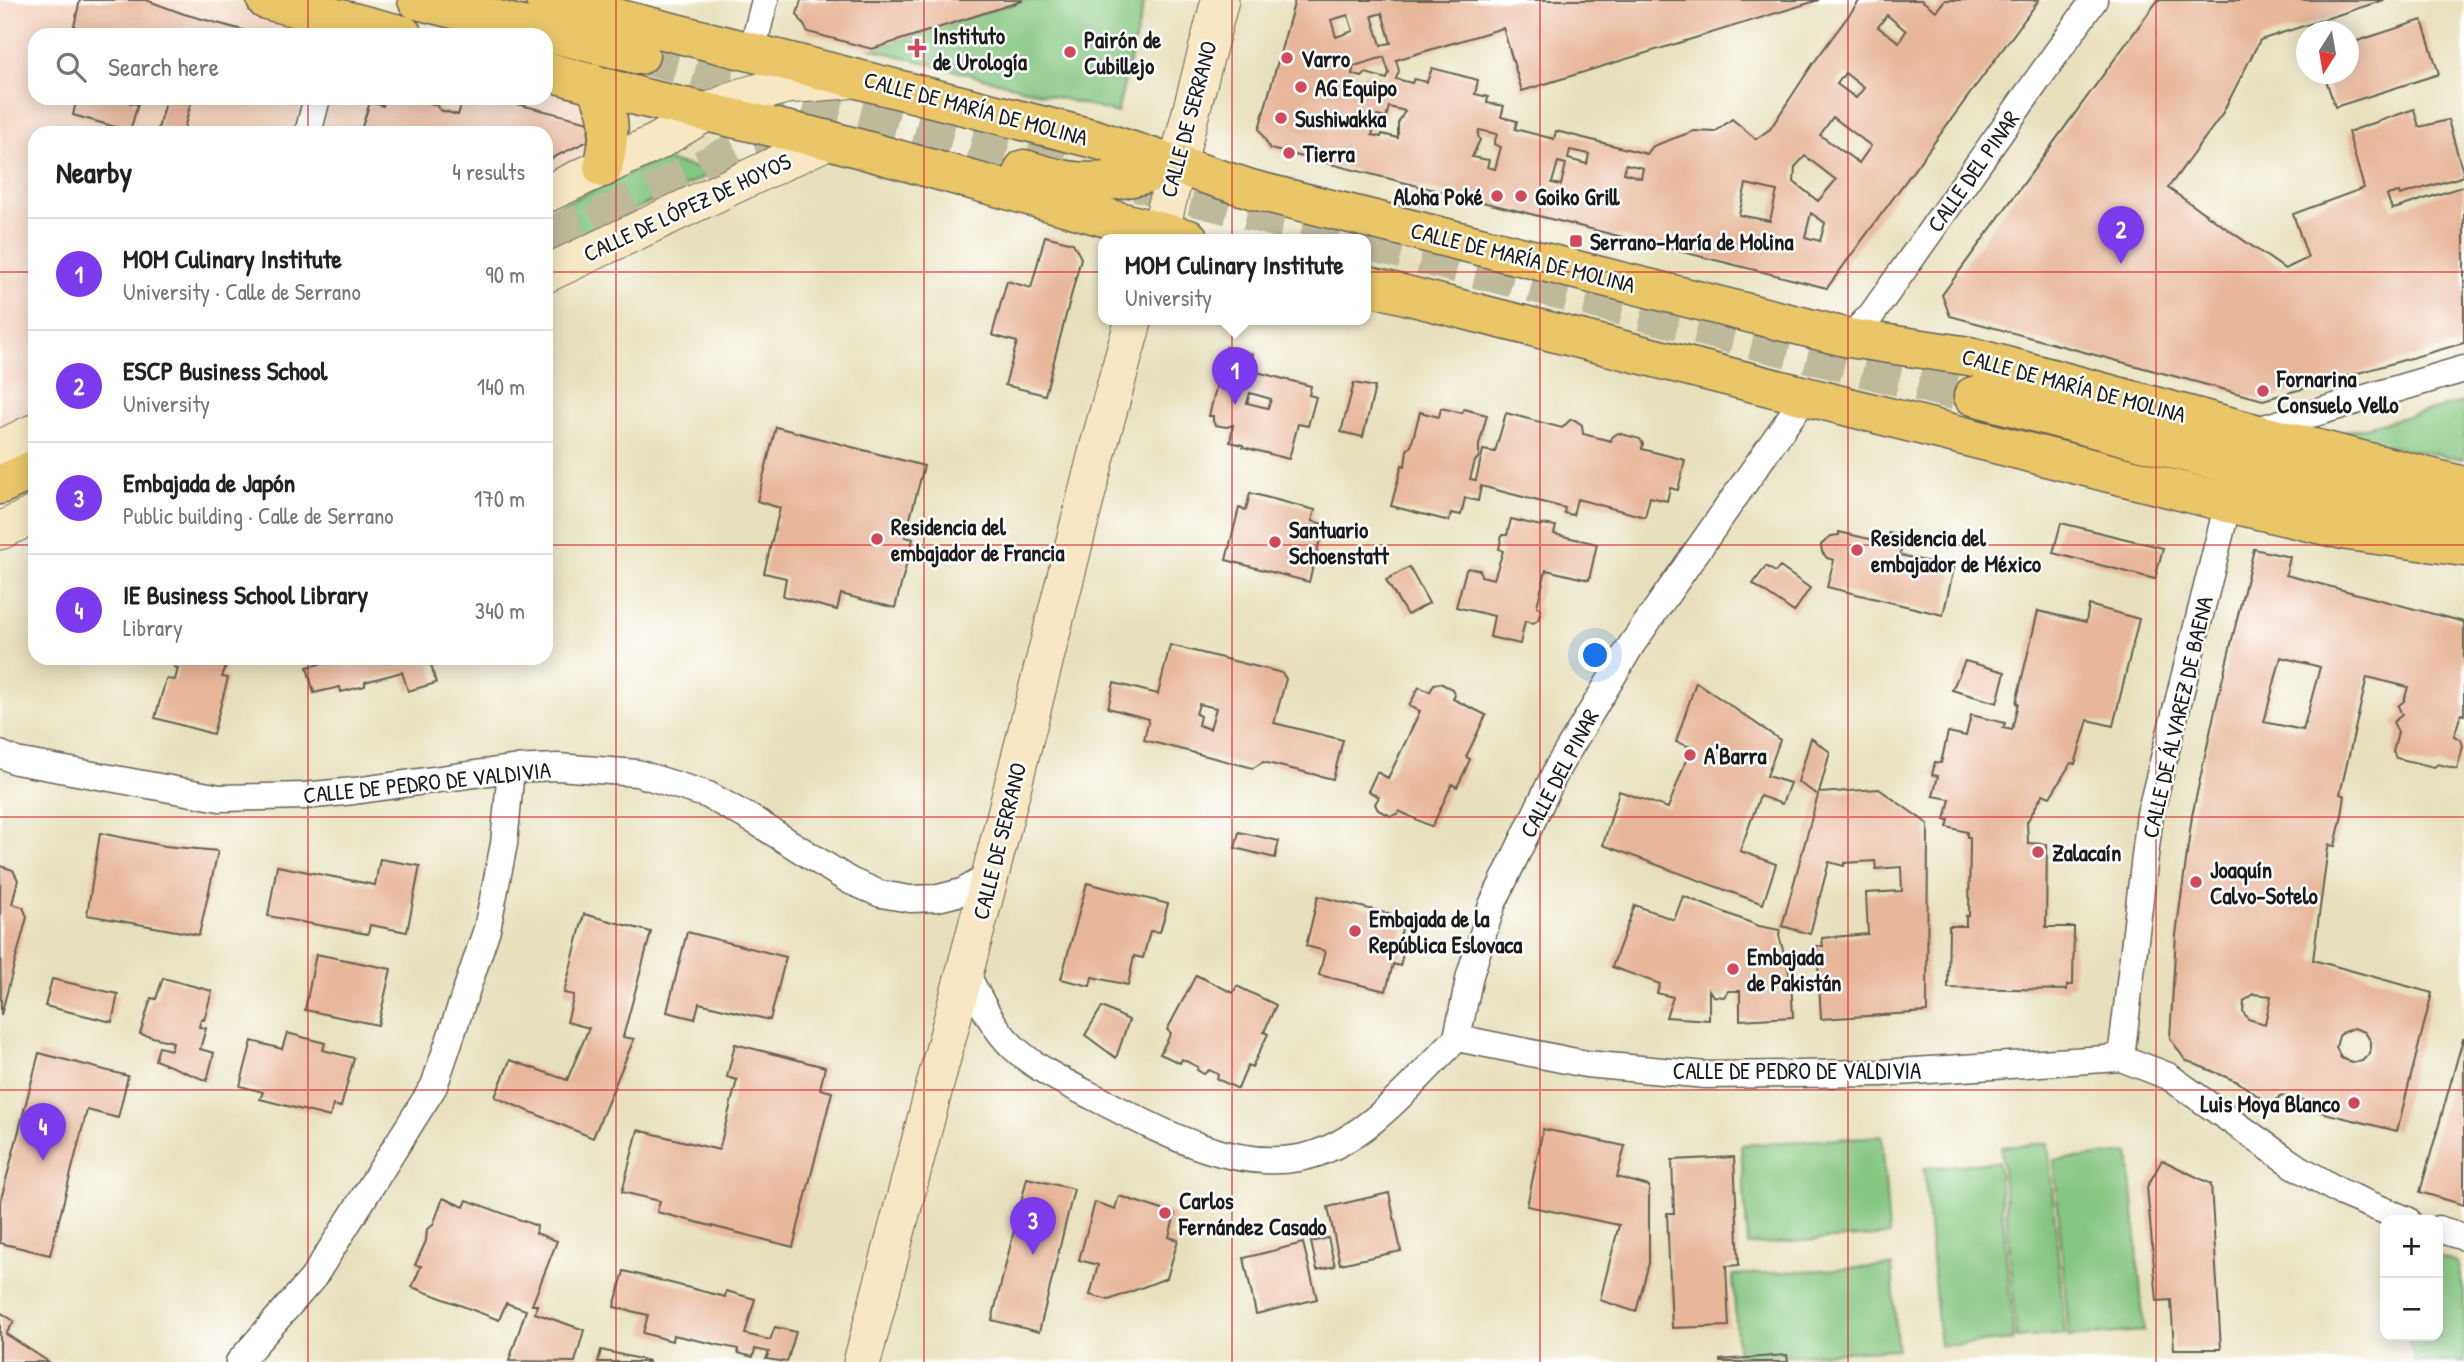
<!DOCTYPE html>
<html lang="en">
<head>
<meta charset="utf-8">
<style>
  body { margin:0; font-family:"Patrick Hand",sans-serif; background:#f6f6f6; color:#222 }
  .controls { position:absolute; right:21px; bottom:21px; display:grid; overflow:hidden; border-radius:14px; box-shadow:0 4px 18px #0003 }
  .controls button { width:63px; height:63px; display:grid; place-items:center; padding:0; border:0; border-bottom:2px solid #e0e0e0; background:#fff; color:#222; font:35px sans-serif }
  .compass { position:absolute; left:2296px; top:21px; width:63px; height:63px; border-radius:50%; background:#fff; box-shadow:0 4px 18px #0003; rotate:191deg }
  .you { position:absolute; left:1596px; top:656px; width:24px; height:24px; margin:-18px; border:5px solid #fff; border-radius:50%; background:#1a73e8; box-shadow:0 0 0 10px #1a73e833 }
  .badge { display:grid; place-items:center; width:46px; height:46px; border-radius:50%; background:#7c3aed; color:#fff; font-size:23px; font-weight:700 }
  .pin { position:absolute; translate:-50% -58px; filter:drop-shadow(0 2px 4px #0008) }
  .pin::after { content:''; position:absolute; top:37px; width:24px; height:21px; background:inherit; clip-path:polygon(0 0,100% 0,50% 100%) }
  .popup { position:absolute; left:1098px; top:234px; width:273px; height:91px; box-sizing:border-box; display:grid; place-content:center; border-radius:14px; background:#fff; filter:drop-shadow(0 2px 5px #0005); font-size:23px; white-space:nowrap; color:#767676 }
  .popup b { font-size:26px; color:#222 }
  .popup::after { content:''; position:absolute; left:50%; top:100%; margin-left:-14px; border:14px solid transparent; border-top-color:#fff }
  .list { margin:0; padding:0; list-style:none }
  h2 { display:flex; justify-content:space-between; align-items:center; height:91px; margin:0; padding:0 28px; font-size:30px }
  h2 small { font-size:23px; font-weight:400; color:#767676 }
  .list li { display:grid; grid-template-columns:46px 1fr auto; gap:21px; align-items:center; box-sizing:border-box; height:112px; padding:0 28px; border-top:2px solid #e0e0e0 }
  .list b { display:block; font-size:26px; white-space:nowrap }
  .list p { margin:0; font-size:23px; white-space:nowrap; color:#767676 }
  .list em { font-size:23px; font-style:normal; color:#767676 }
  .icon { flex:none; width:38px; height:38px; fill:none; stroke:currentColor; stroke-width:2; stroke-linecap:round; stroke-linejoin:round }
  .map { position:relative; flex:none; width:2464px; height:1362px; overflow:hidden }
  .search { position:absolute; background:#fff; box-shadow:0 4px 18px #0003; left:28px; top:28px; width:525px; height:77px; display:flex; align-items:center; gap:18px; box-sizing:border-box; padding:0 24px; border-radius:21px; color:#767676; font-size:26px }
  .panel { position:absolute; background:#fff; box-shadow:0 4px 18px #0003; left:28px; top:126px; width:525px; height:539px; border-radius:21px }
  .map>svg:first-child { display:block }
</style>
</head>
<body>
<div class="map">
<svg width="2464" height="1362" viewBox="0 0 2464 1362">
  <rect width="100%" height="100%" fill="#fff"/>
  <filter id="ink" filterUnits="userSpaceOnUse"><feTurbulence type="fractalNoise" baseFrequency=".0143" numOctaves="2"/><feDisplacementMap in="SourceGraphic" scale="14" xChannelSelector="R" yChannelSelector="G"/><feConvolveMatrix kernelMatrix="1 2 1 2 8 2 1 2 1" color-interpolation-filters="sRGB"/></filter>
  <filter id="wash" filterUnits="userSpaceOnUse"><feTurbulence type="fractalNoise" baseFrequency=".00686" numOctaves="4" result="noise"/><feDisplacementMap in="SourceGraphic" scale="28" xChannelSelector="R" yChannelSelector="G"/><feGaussianBlur stdDeviation="1.57" result="paint"/><feColorMatrix in="noise" values="0 0 0 0 0 0 0 0 0 0 0 0 0 0 0 0 0 1.4 0 .05"/><feComposite in="paint" operator="in"/></filter>
  <g filter="url(#wash)">
    <rect width="100%" height="100%" fill="#e8e0bc"/>
    <path fill="#f3d4bf" d="M0,0H211L347,35H35V98H546V86L595,104L598,158L546,182V133H35V424L0,440Z"/>
    <path fill="#84c67f" stroke="#50714e" stroke-width="2" d="M1024,0H1145L1117,113L872,49Z
      M660,159L715,172L546,251V212Z
      M2464,402V459L2329,436Z
      M1882,1136L1889,1235L1748,1245L1741,1145Z
      M2048,1143L2065,1334L2017,1338L2001,1147Z
      M2129,1153L2144,1331L2069,1337L2054,1160Z
      M1998,1162L2014,1340L1940,1346L1924,1168Z
      M2438,1256L2457,1262L2464,1292V1362H2414L2409,1336H2438Z
      M1892,1266L1897,1349L1738,1358L1733,1275Z"/>
    <g id="blocks">
      <path fill="#e8b698" fill-rule="evenodd" d="M80,0H146L184,14L261,35H72Z
        M801,0H1022V1L872,49L808,32L797,14Z
        M1295,0H1819L1522,91L1503,28L1396,60L1399,71L1396,79L1412,83L1414,79L1427,82L1432,68L1478,80L1475,94L1488,97L1487,103L1504,106L1501,117L1517,121L1515,129L1554,139L1556,131L1647,154L1653,146L1694,131L1715,132L1732,119L1756,139L1770,129L1812,65L1860,0H1921L1936,11L1945,0H2039L1827,288L1270,149L1259,129ZM1382,13L1391,43L1381,45L1372,16ZM1348,15L1353,31L1336,37L1331,20ZM1887,15L1906,31L1899,42L1878,27ZM1384,57L1389,73L1387,79L1366,73L1362,77L1352,74L1354,66ZM1845,73L1864,88L1856,98L1837,84ZM1389,107L1405,111L1398,123V138L1382,134L1381,137L1372,135L1377,116L1386,118ZM1833,117L1871,146L1859,163L1820,135ZM1479,130L1497,134L1494,144L1501,147L1495,169L1487,167L1489,160L1472,157L1480,140L1478,136ZM1570,150L1589,154L1587,164L1568,159ZM1805,156L1836,180L1818,201L1794,182L1795,167ZM1558,162L1566,164L1561,185L1552,183ZM1626,164L1643,168L1641,178L1624,173ZM1746,184L1777,191L1770,221L1739,215ZM1811,213L1825,223L1820,241L1805,237Z
        M2158,0H2384L2260,40L2221,116L2168,188L2285,269L2308,258L2293,214L2364,188L2348,132L2414,109L2419,127L2448,120L2464,176L2400,195L2399,192L2387,195L2392,209L2397,208L2464,186V343L2263,400L1950,316L1942,295Z
        M2422,20L2439,74L2335,107L2324,74H2348V44Z
        M77,98H137L131,103L138,104L130,131L73,115Z
        M166,98H192L183,133H157Z
        M385,98H415L436,105L440,110L458,115L463,98H493L589,122L588,141L546,161V133H360L370,102L383,106Z
        M1045,236L1073,243L1081,258L1045,395L1005,385L1017,342L992,335L1007,281L1031,288Z
        M1226,347L1253,354L1249,370L1311,386L1309,395L1316,397L1308,426L1298,424L1289,459L1243,447V445L1230,442L1233,425L1227,427L1215,425L1213,421V416H1209ZM1250,393L1271,399L1268,408L1247,403Z
        M1354,383L1375,387L1363,437L1341,432Z
        M1441,408L1462,413L1464,409L1487,415L1479,445V457L1475,461L1470,479L1476,480L1483,450L1495,452L1506,413L1562,428L1570,420H1575L1582,425L1583,434L1611,441L1612,437L1618,433L1640,439L1643,444L1642,449L1685,460L1678,490L1670,488L1667,501L1650,497L1645,517L1577,499L1573,515L1564,513L1565,508L1481,486L1478,501L1465,498L1461,515L1451,513L1449,521L1391,506L1402,465L1405,466L1407,450L1411,446L1420,412L1439,417Z
        M776,427L924,466L905,537L913,539L895,608L841,594L837,610L783,596L786,578L764,573L780,508L757,501Z
        M1250,493L1315,510L1312,521L1324,524L1309,582L1226,560L1239,508L1246,510Z
        M1511,519L1541,526V524L1556,526L1554,534L1597,544L1589,580L1546,570L1537,606L1541,609L1538,620L1533,623L1525,621L1520,644L1490,637L1494,616L1456,607L1466,570L1468,568L1480,570L1481,576L1494,579L1503,551L1499,549L1502,535H1507Z
        M2061,523L2163,548L2155,579L2053,553Z
        M1839,532L1887,543L1889,533L1904,537L1900,555L1954,568L1943,615L1827,587L1834,560L1827,558L1822,552L1821,545L1831,536L1839,535Z
        M2254,549L2290,557L2286,575L2464,622V715L2461,714L2454,736L2461,740L2463,746L2457,769L2438,764L2434,767L2396,758L2393,752L2398,732L2393,722L2402,715L2398,706L2404,701L2408,687L2367,677L2340,794L2345,796L2342,815L2335,846L2329,845L2328,848L2313,960L2432,993L2397,1131L2312,1110L2307,1101L2281,1095L2272,1106L2238,1082L2185,1060L2170,1038L2176,935L2192,816L2215,710ZM2281,657L2320,667L2303,730L2264,722ZM2254,994L2271,996L2265,1024L2248,1019L2243,1012L2244,1001ZM2354,1028L2365,1032L2371,1042V1047L2370,1053L2362,1061L2352,1063L2341,1058L2336,1047L2339,1036L2343,1032Z
        M1766,566L1775,572L1780,567L1810,588L1794,612L1753,584Z
        M1409,567L1429,603L1407,615L1386,580Z
        M2089,605L2139,619L2113,726L2088,720L2075,764L2071,763L2050,797L2043,794L2027,822L2028,843L2047,844L2046,927H2074L2073,985H2067V990L1948,988L1949,926H1966V916H1969L1970,837H1967V832L1947,827L1949,820H1945L1950,799L1933,796L1938,776L1932,775L1935,762L1941,763L1948,732L1966,736L1971,715L2005,723L2003,728L2012,730L2018,703H2016L2038,611L2086,622Z
        M1170,645L1282,673L1286,679L1274,723L1343,740L1333,779L1263,762L1253,768L1144,740L1149,719L1108,708L1114,683L1158,694ZM1199,704L1216,708L1210,729L1198,725L1200,716L1196,714Z
        M177,658H202L226,665L222,677L228,678L213,734L155,718L166,679L175,680L178,668L174,667Z
        M320,658H459V659L431,665L436,683L408,691L402,672L365,682V686L341,692L340,687L314,693L307,667L320,664Z
        M1965,661L2005,672L1997,703L1952,690Z
        M1696,682L1780,740L1767,776L1790,783L1782,804L1760,796L1740,851L1776,864L1763,904L1603,845L1619,791L1668,808L1691,747L1676,742Z
        M1440,683L1452,689L1455,695L1453,699L1486,715L1466,757L1470,759L1464,773L1457,787L1452,784L1432,827L1399,811L1397,814L1391,816L1378,810L1375,804L1379,797L1368,791L1377,772L1388,778L1404,745L1420,711L1409,706L1419,687L1430,692L1434,684Z
        M1811,738L1830,752L1819,793L1879,789L1928,824L1927,1012L1821,1019L1817,946H1823L1822,938L1868,934L1866,893L1902,891L1901,867L1876,869L1875,861L1844,863V866L1829,862L1810,934L1782,926L1818,795L1798,782Z
        M1239,832L1279,841L1275,858L1235,848Z
        M100,833L165,846L218,851L199,935L87,915Z
        M380,859L420,866L407,932L370,925L368,934L268,916L277,866L375,885Z
        M0,866L13,870L18,880L12,904L23,907L27,917L1,1015Z
        M1087,883L1168,904L1160,932L1150,931L1143,958L1134,956L1128,985L1092,977L1090,986L1061,979Z
        M1318,896L1405,918L1398,944L1405,946L1400,966L1393,964L1386,991L1319,975L1325,951L1306,946Z
        M1683,896L1759,926L1780,930L1779,935L1791,980L1793,1017L1740,1020V991H1728L1724,997L1713,996L1709,990V1020L1666,1017L1673,997L1657,993L1660,984L1612,967L1635,905L1674,920Z
        M584,914L651,932L623,1037L634,1039L593,1138L495,1097L510,1060L567,1080L589,1028L567,1022L574,995L564,993Z
        M687,932L786,957L770,1020L699,1003L695,1019L667,1012Z
        M316,954L391,969L378,1025L305,1010Z
        M1196,975L1233,993L1237,986L1276,1005L1264,1032L1268,1034L1252,1067L1248,1065L1238,1089L1217,1079L1218,1074L1209,1070L1204,1074L1197,1070L1198,1067L1182,1059L1180,1063L1160,1054L1171,1033L1167,1030Z
        M163,978L212,991L204,1020L201,1019L199,1027L206,1028L200,1049L214,1053L207,1081L155,1060L159,1047L171,1050L173,1042L140,1034L151,998L156,999Z
        M52,979L118,994L112,1022L45,1006Z
        M1102,1007L1129,1020L1116,1058L1085,1035Z
        M287,1033L325,1043L323,1050L354,1058L341,1107L333,1105L330,1117L260,1099L263,1092L240,1086L252,1041L282,1049Z
        M2463,1039H2464V1205L2420,1192Z
        M735,1044L825,1067L820,1089L832,1092L793,1247L657,1212L660,1201L622,1192L638,1130L719,1150L737,1080L727,1077Z
        M39,1053L128,1076L118,1118L87,1110L50,1255L0,1243V1203Z
        M1543,1129L1625,1146L1617,1177L1649,1186V1263L1636,1312L1600,1300L1619,1225L1527,1206Z
        M1734,1157L1739,1265L1726,1266L1729,1326L1672,1328L1667,1213H1674L1672,1160Z
        M2162,1160L2211,1184L2221,1349H2174L2171,1300L2157,1301L2147,1187Z
        M1027,1178L1074,1189L1039,1332L992,1320Z
        M1389,1193L1401,1251L1340,1264L1328,1207Z
        M1119,1196L1175,1214L1169,1237L1178,1240L1167,1278L1109,1300L1090,1295L1098,1265L1079,1260L1095,1202L1115,1209Z
        M443,1198L464,1207L467,1200L537,1226L536,1233L557,1241L532,1305H537L535,1313L584,1330L575,1362L509,1361L526,1310L506,1303L499,1320L412,1287L421,1266L415,1265L426,1241L427,1229L433,1225Z
        M1328,1238L1335,1266L1317,1270L1311,1242Z
        M1303,1243L1317,1299L1256,1314L1244,1258Z
        M624,1271L725,1297L726,1291L755,1299L745,1334L770,1340L775,1327L796,1332L787,1362L766,1359L769,1352L755,1349L753,1357L738,1353V1349L673,1335L672,1341L643,1333L648,1315L614,1307Z
        M0,1312L14,1321L6,1334L49,1362H0Z
        M601,1350L649,1361V1362H598Z
        M1787,1355L1788,1362H1720V1360Z"/>
    </g>
  </g>
  <g filter="url(#ink)">
    <use href="#blocks" fill-opacity="0" stroke="#636154" stroke-width="2"/>
    <g fill="none" stroke-linecap="round" stroke-linejoin="round">
      <path stroke="#bfb99c" stroke-width="38" stroke-dasharray="38 19" stroke-linecap="butt" d="M640,55L1069,165
        M1137,182L1357,239
        M546,237L620,209L751,144L804,130
        M1366,241L1973,396"/>
      <path stroke="#bfb99c" stroke-width="38" stroke-dasharray="38 19" stroke-linecap="butt" d="M546,253L620,209"/>
      <defs>
        <path id="street" d="M752,51L765,0
          M308,133L317,98
          M1849,338L1872,314L2094,0
          M2254,431L2464,369
          M0,754L16,761L220,798L304,796L354,791L511,769L558,767L637,773L708,795L755,821L850,881L881,894L910,899L938,898L962,892L990,876
          M965,971C978,996 992,1027 1013,1047C1036,1069 1066,1083 1094,1097C1155,1128 1228,1171 1299,1158C1362,1147 1414,1081 1457,1038
          M1457,1038L1586,1064L1706,1075L1882,1073L2121,1058L2168,1076L2292,1164L2342,1193L2407,1220
          M1457,1038L1470,975L1492,905L1558,767L1632,644L1790,418L1802,403L1810,398
          M2121,1058L2150,814L2228,503
          M2438,1229L2464,1237
          M239,1362L313,1278L434,1086L487,929L504,844L511,769"/>
        <path id="secondary" d="M546,194L657,142L707,112L741,97L786,85L847,80
          M1158,239L1220,0
          M546,274L829,140
          M0,449L35,432
          M0,531L35,514
          M862,1362L990,876L1100,441L1134,319"/>
        <path id="primary" d="M266,0L403,35
          M417,0L640,55
          M545,0L1095,139L1254,190L1849,338L1969,356L2251,432L2464,486
          M546,71L644,98L829,140L1107,218L1189,239
          M593,83C613,115 611,132 603,168
          M1024,169C1038,173 1053,178 1067,180C1104,186 1142,176 1176,165
          M1366,285L2228,503L2348,531L2464,547
          M1973,396L2334,492L2464,517
          M0,485L35,469"/>
      </defs>
      <use href="#street" stroke="#636154" stroke-width="29"/>
      <use href="#secondary" stroke="#636154" stroke-width="39"/>
      <use href="#primary" stroke="#636154" stroke-width="41"/>
      <use href="#street" stroke="#fff" stroke-width="26"/>
      <use href="#secondary" stroke="#f7e8c3" stroke-width="37"/>
      <use href="#primary" stroke="#eac669" stroke-width="38"/>
    </g>
  </g>
  <path fill="none" stroke="#d62828" stroke-width="2" stroke-opacity="0.55" d="M308,0V35M616,0V1362M924,0V1362M1232,0V1362M1540,0V1362M1848,0V1362M2156,0V1362M308,98V133M0,272H35M546,272H2464M0,545H35M546,545H2464M308,658V1362M0,817H2464M0,1090H2464"/>
  <g fill="#d1495b" stroke="#fff" stroke-width="2.5">
    <path d="M913.5 37.5h7v7h7v7h-7v7h-7v-7h-7v-7h7z"/>
    <circle cx="1070" cy="52" r="7"/>
    <circle cx="1287" cy="58" r="7"/>
    <circle cx="1301" cy="87" r="7"/>
    <circle cx="1281" cy="118" r="7"/>
    <circle cx="1289" cy="153" r="7"/>
    <circle cx="1497" cy="196" r="7"/>
    <circle cx="1521" cy="196" r="7"/>
    <rect x="1569" y="234" width="14" height="14" rx="3.5"/>
    <circle cx="2263" cy="391" r="7"/>
    <circle cx="877" cy="539" r="7"/>
    <circle cx="1275" cy="542" r="7"/>
    <circle cx="1857" cy="550" r="7"/>
    <circle cx="1690" cy="755" r="7"/>
    <circle cx="2038" cy="852" r="7"/>
    <circle cx="2196" cy="882" r="7"/>
    <circle cx="1355" cy="931" r="7"/>
    <circle cx="1733" cy="969" r="7"/>
    <circle cx="2354" cy="1103" r="7"/>
    <circle cx="1165" cy="1213" r="7"/>
  </g>
  <g text-anchor="middle" dominant-baseline="central" stroke-width="5" stroke-linejoin="round" paint-order="stroke">
    <g font-size="23" font-weight="bold" fill="#1c1c1c" stroke="#fff" text-anchor="start">
      <text x="933" y="35">Instituto<tspan x="933" dy="26">de Urología</tspan></text>
      <text x="1084" y="39">Pairón de<tspan x="1084" dy="26">Cubillejo</tspan></text>
      <text x="1301" y="58">Varro</text>
      <text x="1315" y="87">AG Equipo</text>
      <text x="1295" y="118">Sushiwakka</text>
      <text x="1303" y="153">Tierra</text>
      <text x="1483" y="196" text-anchor="end">Aloha Poké</text>
      <text x="1535" y="196">Goiko Grill</text>
      <text x="1590" y="241">Serrano-María de Molina</text>
      <text x="2277" y="378">Fornarina<tspan x="2277" dy="26">Consuelo Vello</tspan></text>
      <text x="891" y="526">Residencia del<tspan x="891" dy="26">embajador de Francia</tspan></text>
      <text x="1289" y="529">Santuario<tspan x="1289" dy="26">Schoenstatt</tspan></text>
      <text x="1871" y="537">Residencia del<tspan x="1871" dy="26">embajador de México</tspan></text>
      <text x="1704" y="755">A'Barra</text>
      <text x="2052" y="852">Zalacaín</text>
      <text x="2210" y="869">Joaquín<tspan x="2210" dy="26">Calvo-Sotelo</tspan></text>
      <text x="1369" y="918">Embajada de la<tspan x="1369" dy="26">República Eslovaca</tspan></text>
      <text x="1747" y="956">Embajada<tspan x="1747" dy="26">de Pakistán</tspan></text>
      <text x="2340" y="1103" text-anchor="end">Luis Moya Blanco</text>
      <text x="1179" y="1200">Carlos<tspan x="1179" dy="26">Fernández Casado</tspan></text>
    </g>
    <g font-size="23" fill="#1c1c1c" stroke="#fff">
      <text transform="translate(976 108) rotate(15)">CALLE DE MARÍA DE MOLINA</text>
      <text transform="translate(1188 119) rotate(-75)">CALLE DE SERRANO</text>
      <text transform="translate(1973 171) rotate(-55)">CALLE DEL PINAR</text>
      <text transform="translate(687 207) rotate(-25)">CALLE DE LÓPEZ DE HOYOS</text>
      <text transform="translate(1523 257) rotate(14)">CALLE DE MARÍA DE MOLINA</text>
      <text transform="translate(2074 385) rotate(15)">CALLE DE MARÍA DE MOLINA</text>
      <text transform="translate(2177 717) rotate(-77)">CALLE DE ÁLVAREZ DE BAENA</text>
      <text transform="translate(1559 773) rotate(-62)">CALLE DEL PINAR</text>
      <text transform="translate(427 782) rotate(-6)">CALLE DE PEDRO DE VALDIVIA</text>
      <text transform="translate(999 841) rotate(-76)">CALLE DE SERRANO</text>
      <text x="1797" y="1070">CALLE DE PEDRO DE VALDIVIA</text>
    </g>
  </g>
</svg>
<div class="controls">
<button>+</button>
<button>−</button>
</div>
<svg class="compass" viewBox="-18 -18 36 36"><path d="M0-13l5 13h-10z" fill="#e53935"/><path d="M0 13l5-13h-10z" fill="#767676"/></svg>
<div class="you"></div>
<div class="pin badge" style="left:1235px;top:405px">1</div>
<div class="popup"><b>MOM Culinary Institute</b>University</div>
<div class="pin badge" style="left:2121px;top:264px">2</div>
<div class="pin badge" style="left:1033px;top:1255px">3</div>
<div class="pin badge" style="left:43px;top:1161px">4</div>
<div class="search"><svg class="icon" aria-label="search" viewBox="0 0 24 24"><circle cx="10" cy="10" r="6"/><path d="M15 15l6 6"/></svg>Search here</div>
<section class="panel">
<h2>Nearby<small>4 results</small></h2>
<ul class="list">
<li><span class="badge">1</span><div><b>MOM Culinary Institute</b><p>University · Calle de Serrano</p></div><em>90 m</em></li>
<li><span class="badge">2</span><div><b>ESCP Business School</b><p>University</p></div><em>140 m</em></li>
<li><span class="badge">3</span><div><b>Embajada de Japón</b><p>Public building · Calle de Serrano</p></div><em>170 m</em></li>
<li><span class="badge">4</span><div><b>IE Business School Library</b><p>Library</p></div><em>340 m</em></li>
</ul>
</section>
</div>
</body>
</html>
